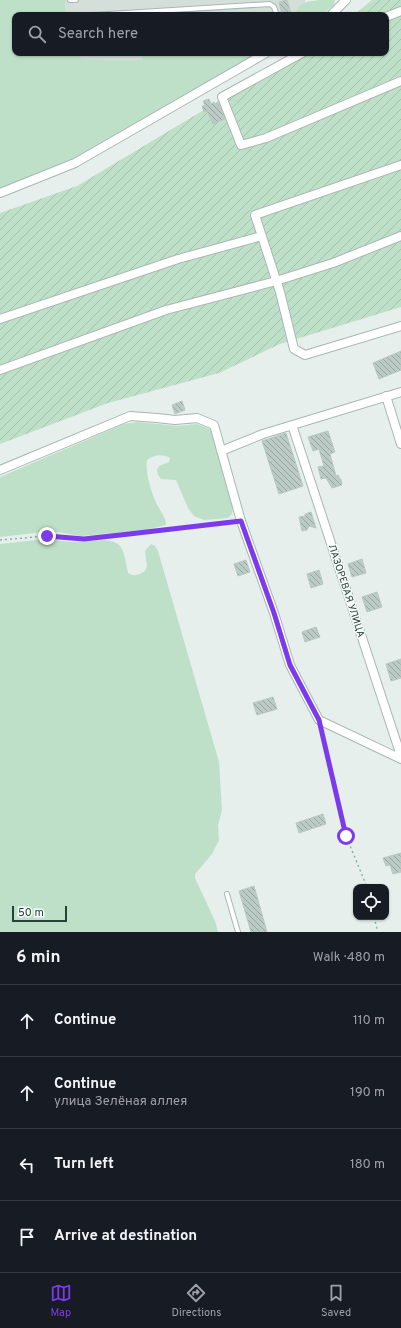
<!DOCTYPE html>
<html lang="en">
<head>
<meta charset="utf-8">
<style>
  body { margin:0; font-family:Overpass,sans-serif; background:#20242c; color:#f1f3f6 }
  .controls { position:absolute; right:12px; bottom:12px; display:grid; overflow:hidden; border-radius:8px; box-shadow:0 1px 3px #0004 }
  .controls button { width:36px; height:36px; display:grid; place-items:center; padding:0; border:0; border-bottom:1px solid #363941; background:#171b24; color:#f1f3f6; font:20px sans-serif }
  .scale { position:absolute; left:12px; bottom:10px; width:55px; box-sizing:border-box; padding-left:4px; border:2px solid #24423a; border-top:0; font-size:11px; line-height:14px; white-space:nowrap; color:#24423a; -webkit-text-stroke:3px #f7fbf9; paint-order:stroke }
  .stop { position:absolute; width:12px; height:12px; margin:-9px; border:3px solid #7c3aed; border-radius:50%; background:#fff }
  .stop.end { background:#7c3aed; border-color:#fff; box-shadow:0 1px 4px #0008 }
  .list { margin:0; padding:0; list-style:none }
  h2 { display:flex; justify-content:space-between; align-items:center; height:52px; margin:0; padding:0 16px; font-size:17px }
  h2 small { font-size:13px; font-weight:400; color:#9ea1a6 }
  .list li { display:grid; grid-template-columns:26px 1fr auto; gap:12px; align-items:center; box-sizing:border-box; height:72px; padding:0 16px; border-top:1px solid #363941 }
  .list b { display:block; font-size:15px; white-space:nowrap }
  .list p { margin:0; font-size:13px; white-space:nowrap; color:#9ea1a6 }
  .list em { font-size:13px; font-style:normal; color:#9ea1a6 }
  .icon { flex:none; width:22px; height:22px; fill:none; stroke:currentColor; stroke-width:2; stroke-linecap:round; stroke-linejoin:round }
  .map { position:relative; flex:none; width:401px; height:932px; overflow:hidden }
  .search { position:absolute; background:#171b24; box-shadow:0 1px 3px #0004; left:12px; right:12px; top:12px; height:44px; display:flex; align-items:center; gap:10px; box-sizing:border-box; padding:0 14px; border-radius:8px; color:#9ea1a6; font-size:15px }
  .sheet { height:340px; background:#171b24 }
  nav { display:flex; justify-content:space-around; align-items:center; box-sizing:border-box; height:56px; border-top:1px solid #363941; background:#171b24; font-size:11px; color:#9ea1a6 }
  nav a { display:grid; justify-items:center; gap:2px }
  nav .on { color:#7c3aed }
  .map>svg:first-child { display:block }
</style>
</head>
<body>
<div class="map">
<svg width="401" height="932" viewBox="0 0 401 932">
  <defs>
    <pattern id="garden-furrows" width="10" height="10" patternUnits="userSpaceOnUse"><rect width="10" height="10" fill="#bfe0c8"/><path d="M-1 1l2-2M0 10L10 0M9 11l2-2" fill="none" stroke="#a4c1ad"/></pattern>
    <pattern id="building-back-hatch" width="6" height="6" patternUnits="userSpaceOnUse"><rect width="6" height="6" fill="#bbcac4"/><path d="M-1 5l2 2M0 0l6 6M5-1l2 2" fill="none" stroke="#98a6a0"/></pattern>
  </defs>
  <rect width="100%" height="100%" fill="#e6efeb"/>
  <path fill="#d4dfda" d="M65,0H305L307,14L66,15Z
    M80,53H143V60L81,59Z"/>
  <path fill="#bfe0c8" d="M0,0H65L66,15H15V53H80L81,59L142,60L143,53H258L73,160L0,189Z
    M319,0H335L334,5L322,15H287L296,12C301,1 307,2 319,0Z
    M138,422L177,426L197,424L210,429L219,447L223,471L233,504L232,514L228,518L204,520L194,516L188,508L176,480L161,479L158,475L157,470L159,466L169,462L170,458C162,454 155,454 147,460C145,474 152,496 159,508C162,514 166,518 166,525L145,530L81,536L52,531L0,537V477L124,424Z
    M45,539C56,540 67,542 79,542C90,542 112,536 120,546C125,552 126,565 128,573C134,577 139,575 145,571L147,566L145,551L151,544L155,546L158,551L219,762L222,810L218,825L219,840L212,854L195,874V878L215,921L218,932H0V544Z"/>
  <path fill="url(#garden-furrows)" d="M372,0H401V307L280,344L219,373L108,403L0,444V213L77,186L299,53H386V15H354Z"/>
  <path fill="url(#building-back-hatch)" stroke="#b8c9c2" d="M287,0L291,13L282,15L279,2Z
    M209,99L211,104L214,102L216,105L219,104L225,119L213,124L207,111L204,112L202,106L205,105L203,101Z
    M401,351V370L379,379L373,363Z
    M182,401L185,410L175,414L172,405Z
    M328,431L335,452L330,454L336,476L338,475L340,479H341L342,485L332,488L326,478L321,479L318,467L324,466L319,449L313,451L308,437Z
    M286,433L303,486L279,494L262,441Z
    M311,512L316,528L309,526L307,530L302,531L299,517L305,516V514Z
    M362,559L366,573L352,577L348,564Z
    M246,560L250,572L238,576L234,564Z
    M319,570L323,584L311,588L307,574Z
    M377,592L382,607L367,612L362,597Z
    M316,627L320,637L305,642L302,632Z
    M401,659V678L391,681L386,664Z
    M273,697L277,709L257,715L253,703Z
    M323,814L326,824L299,833L296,823Z
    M401,853V872L393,874L390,865L386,866L383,858Z
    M254,886L267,932H251L239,891Z"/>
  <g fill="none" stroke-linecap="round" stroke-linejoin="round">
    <defs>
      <path id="service" d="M70,0H76
        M93,15L270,4L274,7L277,15
        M227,894L238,932"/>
      <path id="minor" d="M331,15L346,0
        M386,17L401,11
        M302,53L222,97L241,145L266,138L401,81
        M401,165L255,215L280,292L294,349L305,355L401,326
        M0,193L75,163L266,53
        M0,319L178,259L262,236
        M0,370L166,310L276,281L333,263L401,236
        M386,396L401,444
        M292,425L401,756
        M221,451L263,434L401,392
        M0,470L130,416L157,418L175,420L197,418L214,425L241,521L274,613L290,665L319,720L401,759"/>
    </defs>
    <use href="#service" stroke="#a8b8b2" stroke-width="6"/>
    <use href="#minor" stroke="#a8b8b2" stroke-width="10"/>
    <path stroke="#86b3a5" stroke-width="1.5" stroke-dasharray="2 3" stroke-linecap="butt" d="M0,540L47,536L84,539L129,535L233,522
      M322,730L346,836L367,887
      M374,917L377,929"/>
    <use href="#service" stroke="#fff" stroke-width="4"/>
    <use href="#minor" stroke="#fff" stroke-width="8"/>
  </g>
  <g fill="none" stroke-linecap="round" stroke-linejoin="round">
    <path stroke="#7c3aed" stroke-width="5" d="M47,536L84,539L129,534L241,521L274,613L290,665L319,720L346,836"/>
  </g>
  <g text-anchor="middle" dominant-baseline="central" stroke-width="3" stroke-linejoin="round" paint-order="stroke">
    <g font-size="10" fill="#24423a" stroke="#f7fbf9">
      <text transform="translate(346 591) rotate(72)">ЛАЗОРЕВАЯ УЛИЦА</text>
    </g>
  </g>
</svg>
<div class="controls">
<button><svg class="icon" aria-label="locate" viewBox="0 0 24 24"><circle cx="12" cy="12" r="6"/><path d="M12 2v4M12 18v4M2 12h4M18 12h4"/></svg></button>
</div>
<div class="scale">50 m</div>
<div class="stop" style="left:346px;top:836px"></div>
<div class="stop end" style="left:47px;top:536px"></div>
<div class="search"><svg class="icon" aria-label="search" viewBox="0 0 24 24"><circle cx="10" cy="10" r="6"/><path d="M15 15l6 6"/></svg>Search here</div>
</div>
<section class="sheet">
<h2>6 min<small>Walk · 480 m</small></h2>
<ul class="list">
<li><svg class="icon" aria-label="ahead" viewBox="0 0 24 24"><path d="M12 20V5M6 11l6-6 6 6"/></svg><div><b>Continue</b></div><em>110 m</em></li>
<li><svg class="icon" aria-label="ahead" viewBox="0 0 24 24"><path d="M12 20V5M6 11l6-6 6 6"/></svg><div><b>Continue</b><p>улица Зелёная аллея</p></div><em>190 m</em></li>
<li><svg class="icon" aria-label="left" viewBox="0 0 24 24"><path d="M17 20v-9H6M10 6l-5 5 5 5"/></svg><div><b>Turn left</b></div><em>180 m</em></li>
<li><svg class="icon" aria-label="arrive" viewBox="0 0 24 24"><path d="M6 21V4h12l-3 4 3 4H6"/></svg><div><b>Arrive at destination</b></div></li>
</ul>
</section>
<nav>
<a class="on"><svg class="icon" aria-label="map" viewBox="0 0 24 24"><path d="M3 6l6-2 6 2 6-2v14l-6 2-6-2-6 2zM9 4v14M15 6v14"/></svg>Map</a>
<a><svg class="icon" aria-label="directions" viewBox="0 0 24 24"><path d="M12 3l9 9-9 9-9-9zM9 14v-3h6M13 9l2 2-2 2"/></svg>Directions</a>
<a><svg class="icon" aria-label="saved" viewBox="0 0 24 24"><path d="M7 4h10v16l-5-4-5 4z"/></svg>Saved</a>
</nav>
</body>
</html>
